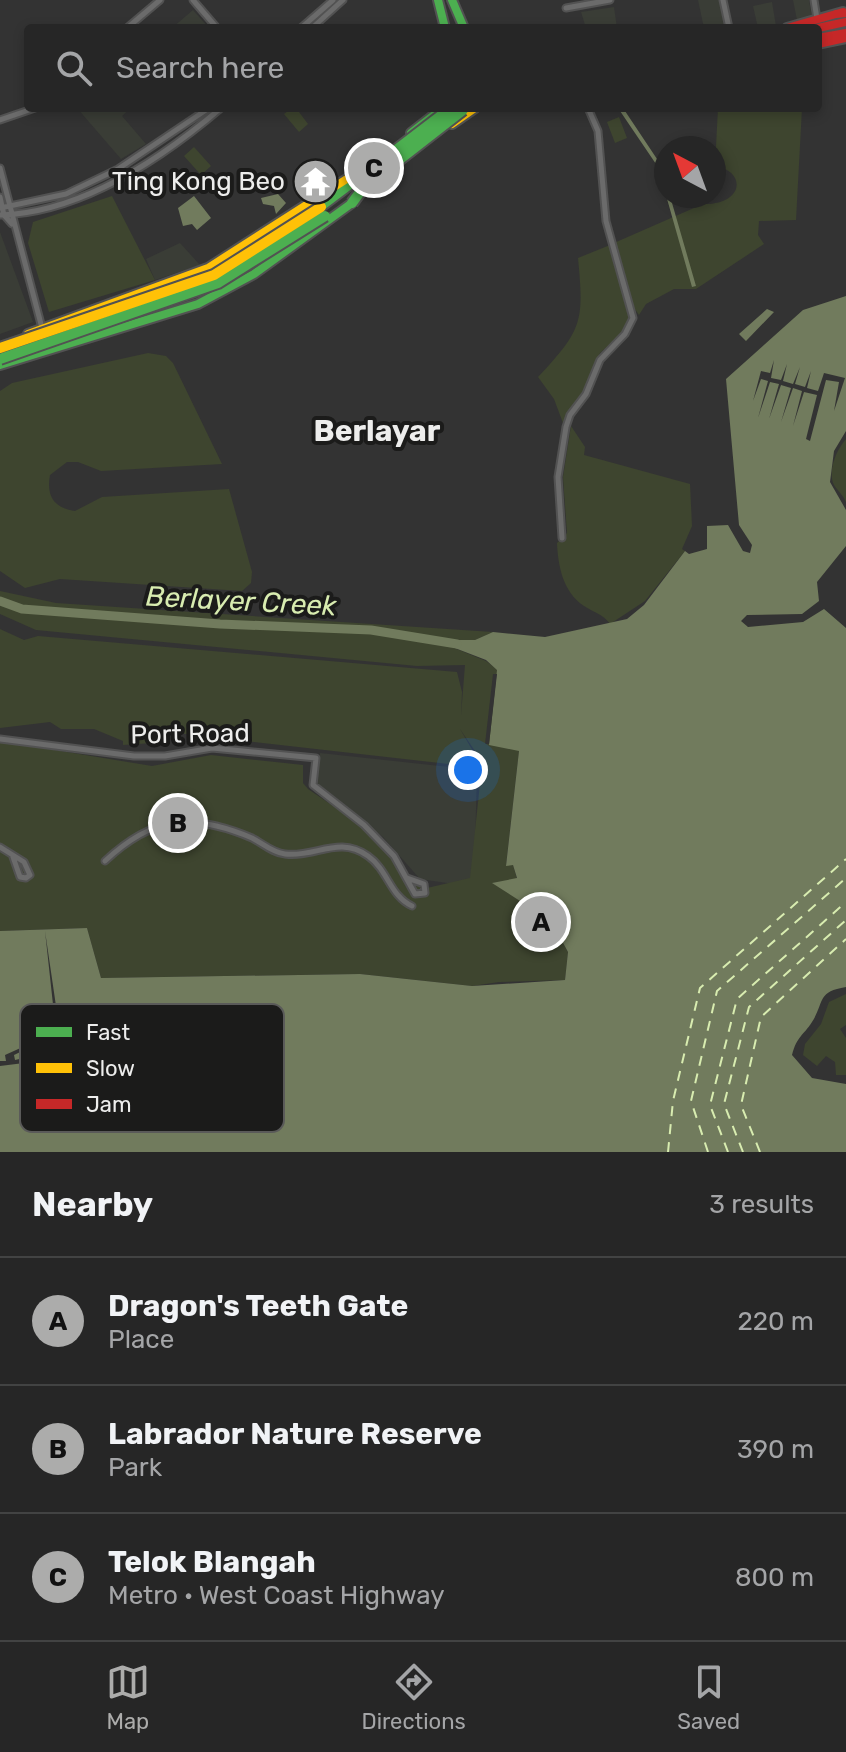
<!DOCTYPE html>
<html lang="en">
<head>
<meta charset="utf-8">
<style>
  body { margin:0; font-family:Rubik,sans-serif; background:#2e2e2e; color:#f1f3f6 }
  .compass { position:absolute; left:654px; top:136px; width:72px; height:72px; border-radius:50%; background:#262626; box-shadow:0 4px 12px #0003; rotate:319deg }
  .you { position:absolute; left:468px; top:770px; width:28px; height:28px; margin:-20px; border:6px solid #fff; border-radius:50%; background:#1a73e8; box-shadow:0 0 0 12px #1a73e833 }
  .badge { display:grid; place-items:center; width:52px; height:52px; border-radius:50%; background:#acacab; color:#111; font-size:26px; font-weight:700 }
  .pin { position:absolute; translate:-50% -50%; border:4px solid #fff; box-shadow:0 2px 8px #0006 }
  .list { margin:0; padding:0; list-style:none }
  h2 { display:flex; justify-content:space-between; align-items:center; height:104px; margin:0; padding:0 32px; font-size:34px }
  h2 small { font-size:26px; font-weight:400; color:#a4a5a7 }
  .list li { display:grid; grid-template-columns:52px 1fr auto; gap:24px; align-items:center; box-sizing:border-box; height:128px; padding:0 32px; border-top:2px solid #424343 }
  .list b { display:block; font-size:30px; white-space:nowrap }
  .list p { margin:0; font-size:26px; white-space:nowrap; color:#a4a5a7 }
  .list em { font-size:26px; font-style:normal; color:#a4a5a7 }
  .icon { flex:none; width:44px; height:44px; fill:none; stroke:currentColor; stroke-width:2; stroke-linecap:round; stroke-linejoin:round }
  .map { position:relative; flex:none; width:846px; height:1152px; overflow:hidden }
  .search { position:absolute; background:#262626; box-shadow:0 4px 12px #0003; left:24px; right:24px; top:24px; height:88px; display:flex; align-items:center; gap:20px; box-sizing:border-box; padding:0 28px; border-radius:8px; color:#a4a5a7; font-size:30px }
  .sheet { height:488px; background:#262626 }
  nav { display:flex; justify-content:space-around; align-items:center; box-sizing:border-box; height:112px; border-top:2px solid #424343; background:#262626; font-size:22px; color:#a4a5a7 }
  nav a { display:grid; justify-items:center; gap:4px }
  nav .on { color:#acacab }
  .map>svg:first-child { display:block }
</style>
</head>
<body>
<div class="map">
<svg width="846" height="1152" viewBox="0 0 846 1152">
  <rect width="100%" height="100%" fill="#333"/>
  <path fill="#3a3d36" d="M698,0H721L728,28H704Z
    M793,0H809L812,18L797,20Z
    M772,2L776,26L758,28L753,6Z
    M614,7L617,28H586L581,12Z
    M193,10L209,28H172Z
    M77,108H131L122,116L146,144L121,159Z
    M0,232L33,322L0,334Z
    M180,243L200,265L155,280L146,259Z
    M320,753L477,770L474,887L420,879L383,837L315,784Z"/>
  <path fill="#3e452f" d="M292,108H296L308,124L299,132L284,114Z
    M718,108H802L796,220L759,221L758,235L764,244L696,289H674L646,304L639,315L630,302L614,243L703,204C744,205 747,171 715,166Z
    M619,117L627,138L615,143L607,122Z
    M194,147L211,166L201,175L184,156Z
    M112,196L155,280L49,312L28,243L33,222Z
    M610,245L629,319L621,334L600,353L584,392L563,423L554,399L538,377C583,329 584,321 578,258Z
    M148,353L166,356L173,363L222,464L101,471L78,462H67L50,475C46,496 54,508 75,511L102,497L229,489L252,572L251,583L242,591L60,579L25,588L0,571V391L12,383Z
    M571,426L585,447L584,455L690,484L692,526L682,549L685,551L645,601L610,624C603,614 593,612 584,606C563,592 558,566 557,543L567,533L563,477Z
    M846,439V502C843,495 838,491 834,485C827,471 837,449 846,439Z
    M0,591L56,603L493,632L475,640H449L447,645L486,661L498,670L496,684L519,751L506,865H513L517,879L493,883L551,921L568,952L565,980L499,982L472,986L360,974L101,978L87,928L0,931V741L152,766L211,755L303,765V783L308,789C343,813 386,839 404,879L422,883L427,888L470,878L481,774L477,770L479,757L460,729L477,758L475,767L210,737L207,731L185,734L175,727L150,731L152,743L123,745V741L94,729H61L50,722L0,728V629L24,640L38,636L457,672L462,692L461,716L465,665L417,666L36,630L0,614Z
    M846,994V1025L840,1029L846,1038V1075H836L835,1062L826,1056L817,1066L803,1055L805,1044L821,1024L829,1002Z"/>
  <path fill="#717b5d" d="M618,108H623L661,165L666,196H670L696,286L692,287L658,167Z
    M278,194L286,203L276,214L274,206L263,204L261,198Z
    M194,196L211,218L197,230L192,224L183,226L178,208Z
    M846,296V431L834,451L830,482L846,510V546L817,582L819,601L802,614L747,615L741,621L748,627L803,622L824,609L846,628V987C816,992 825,1002 812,1022C803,1036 797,1036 792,1055L812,1078L846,1084V1152H0V931L87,928L101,978L360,974L472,986L565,980L568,952L551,921L492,883L517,878L513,865L506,866L519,751L489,745L497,670L486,660L447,645L448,640H475L493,632L545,637L627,619L644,605L685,551L689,554L707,549V526L728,525L743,551L750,553L752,545L739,525L726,379L803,310Z
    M767,309L774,312L746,341L739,334Z"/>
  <path fill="#333" d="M774,360L771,378L781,380L787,364L783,381L793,384L800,367L795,384L805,387L811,371L807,388L818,391L824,373L845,378L846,375L834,411L839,382L826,380L810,441L806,439L817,395L804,392L793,426L802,391L793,388L781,422L791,388L781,385L769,419L779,384L770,382L758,418L768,381L761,379L753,401L761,371L770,373Z
    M493,674H497L489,744H485Z
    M45,931L56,1006H61L62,1011L56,1012L59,1036L87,1035L54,1041L56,1035L14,1055L15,1060L24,1058V1063L0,1066V1061H6L5,1055L56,1032Z"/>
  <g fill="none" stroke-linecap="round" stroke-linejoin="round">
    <path stroke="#717b5d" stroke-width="9" d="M0,601L22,609L220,624L371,630L457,644"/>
    <path stroke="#d8ecb0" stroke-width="2" stroke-dasharray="10 8" stroke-linecap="butt" d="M668,1152L673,1101L700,988L846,859
      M708,1152L691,1101L717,991L846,878
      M728,1152L710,1105L737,999L846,902
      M743,1152L724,1104L749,1007L846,920
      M760,1152L741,1105L761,1017L846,939"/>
    <defs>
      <path id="street" d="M193,0L217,28
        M723,0L729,28
        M814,0L817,19
        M566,8L610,0
        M127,28L160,0
        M301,28L333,0
        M312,28L343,0
        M0,120L35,108
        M0,168L42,328
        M0,197L4,215L12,224
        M0,208L66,194L118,169L209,108
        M0,215C81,213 161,159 221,108
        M562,538L558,477L566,427L570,415L586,394L600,360L625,334L633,318L606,221L598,131L588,108
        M0,739L134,756H165L212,748L316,758L313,785L364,825L394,856L415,894L425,893L424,884L407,878
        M0,847L24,862L30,875L26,878L20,877L13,857
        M105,861C154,815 192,813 252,838C262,843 273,853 285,854C315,858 339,835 368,856C388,870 390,896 412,906"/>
      <path id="fast" d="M438,0L445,28
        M452,0L464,28
        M411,133L443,108
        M321,207L366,173
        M0,365L198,304L254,274L352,203"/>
      <path id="slow" d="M452,124L475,108
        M28,334L208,268L381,157"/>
      <path id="jam" d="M836,14L846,13
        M787,28L843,12
        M818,28L846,22
        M818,38L846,33
        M818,44L846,38"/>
    </defs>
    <use href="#street" stroke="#525252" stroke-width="9"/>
    <use href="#fast" stroke="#525252" stroke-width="12"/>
    <use href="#slow" stroke="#525252" stroke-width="12"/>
    <use href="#jam" stroke="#525252" stroke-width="12"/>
    <use href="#street" stroke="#6b6b6b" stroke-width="5"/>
    <use href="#fast" stroke="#4caf50" stroke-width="8"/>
    <use href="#slow" stroke="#ffc107" stroke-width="8"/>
    <use href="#jam" stroke="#c62828" stroke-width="8"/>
    <defs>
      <path id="fast-bridge" d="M366,173L451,108
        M352,203L363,188L463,110
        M0,359L218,283L325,216"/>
      <path id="slow-bridge" d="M0,348L214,275L321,207"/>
    </defs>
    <use href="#fast-bridge" stroke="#525252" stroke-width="14" stroke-linecap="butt"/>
    <use href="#slow-bridge" stroke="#525252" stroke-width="14" stroke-linecap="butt"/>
    <use href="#fast-bridge" stroke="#4caf50" stroke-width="10"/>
    <use href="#slow-bridge" stroke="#ffc107" stroke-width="10"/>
  </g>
  <defs>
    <symbol id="temple-disc" viewBox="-11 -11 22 22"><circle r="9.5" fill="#acacab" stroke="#1b1b1a"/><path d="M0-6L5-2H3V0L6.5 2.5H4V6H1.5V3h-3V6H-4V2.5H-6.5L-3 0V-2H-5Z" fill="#fff"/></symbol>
  </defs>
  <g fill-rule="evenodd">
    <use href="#temple-disc" x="290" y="156" width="51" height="51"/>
  </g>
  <g text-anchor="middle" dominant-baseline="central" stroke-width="8" stroke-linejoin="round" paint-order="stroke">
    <g font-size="26" fill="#ededec" stroke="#1b1b1a" text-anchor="end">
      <text x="285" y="181">Ting Kong Beo</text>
    </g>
    <g font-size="26" fill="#ededec" stroke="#1b1b1a">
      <text transform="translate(190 734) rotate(-1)">Port Road</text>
    </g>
    <g font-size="28" font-style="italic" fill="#d8ecb0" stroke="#1b1b1a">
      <text transform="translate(241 601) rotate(3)">Berlayer Creek</text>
    </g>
    <g font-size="30" font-weight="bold" fill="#ededec" stroke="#1b1b1a">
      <text x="377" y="431">Berlayar</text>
    </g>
  </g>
  <rect x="20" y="1004" width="264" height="128" rx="12" fill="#1b1b1a" stroke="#5a5a59" stroke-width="2"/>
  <rect x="36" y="1027" width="36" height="10" fill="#4caf50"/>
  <rect x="36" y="1063" width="36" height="10" fill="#ffc107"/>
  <rect x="36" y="1099" width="36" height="10" fill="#c62828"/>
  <g font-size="22" fill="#ededec">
    <text x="86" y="1040">Fast</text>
    <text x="86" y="1076">Slow</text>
    <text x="86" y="1112">Jam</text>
  </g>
</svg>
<svg class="compass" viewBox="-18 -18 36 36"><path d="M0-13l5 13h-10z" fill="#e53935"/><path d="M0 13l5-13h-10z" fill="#a4a5a7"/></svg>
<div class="you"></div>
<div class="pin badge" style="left:541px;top:922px">A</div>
<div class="pin badge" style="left:178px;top:823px">B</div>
<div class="pin badge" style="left:374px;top:168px">C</div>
<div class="search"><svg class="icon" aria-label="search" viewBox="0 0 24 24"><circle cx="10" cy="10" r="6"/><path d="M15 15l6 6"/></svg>Search here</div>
</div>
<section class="sheet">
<h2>Nearby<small>3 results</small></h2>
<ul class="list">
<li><span class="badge">A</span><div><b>Dragon's Teeth Gate</b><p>Place</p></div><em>220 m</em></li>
<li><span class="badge">B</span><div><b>Labrador Nature Reserve</b><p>Park</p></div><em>390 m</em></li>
<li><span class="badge">C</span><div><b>Telok Blangah</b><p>Metro · West Coast Highway</p></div><em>800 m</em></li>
</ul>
</section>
<nav>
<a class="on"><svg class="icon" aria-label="map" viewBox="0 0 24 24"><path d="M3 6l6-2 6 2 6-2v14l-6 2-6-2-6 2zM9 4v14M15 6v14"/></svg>Map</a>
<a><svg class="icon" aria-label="directions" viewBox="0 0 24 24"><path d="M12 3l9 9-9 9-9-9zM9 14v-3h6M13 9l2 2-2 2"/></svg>Directions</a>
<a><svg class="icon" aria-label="saved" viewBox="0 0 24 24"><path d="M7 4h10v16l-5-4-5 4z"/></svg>Saved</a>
</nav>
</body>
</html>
